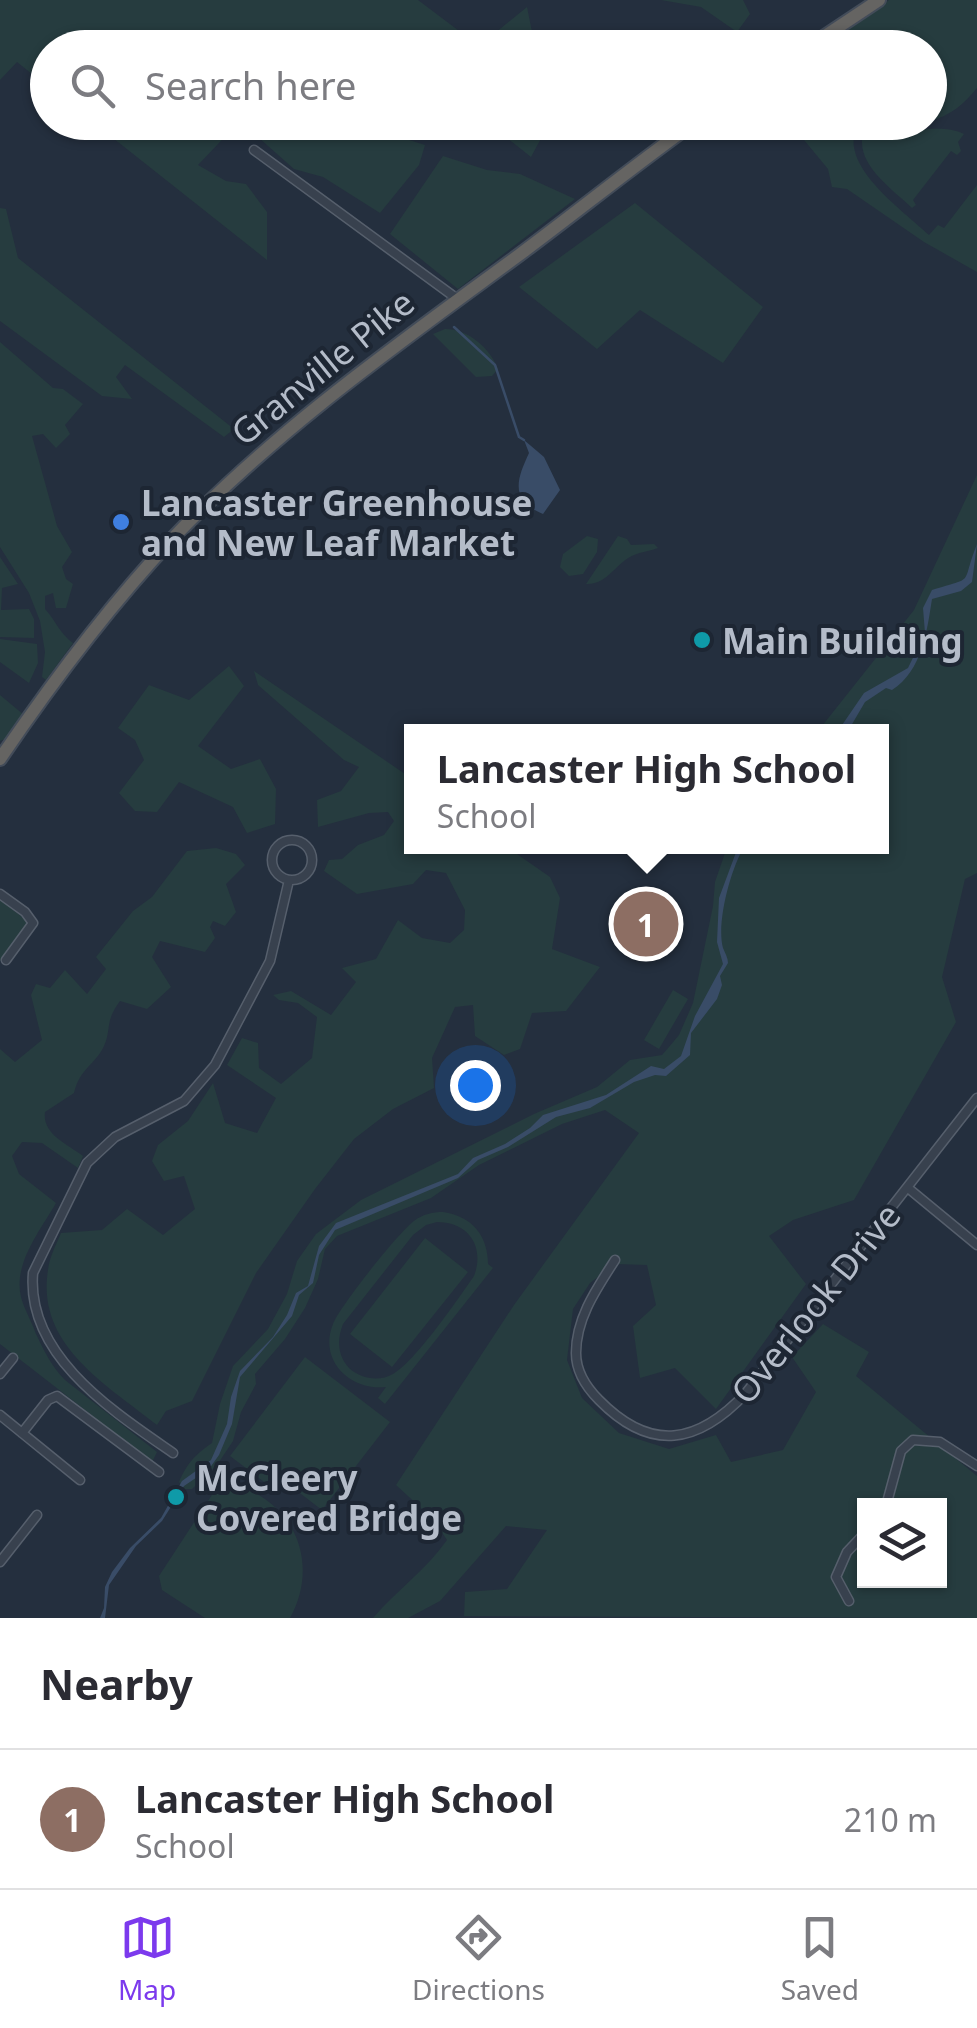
<!DOCTYPE html>
<html lang="en">
<head>
<meta charset="utf-8">
<style>
  body { margin:0; font-family:"Noto Sans",sans-serif; background:#f2f2f3; color:#2b2b33 }
  .controls { position:absolute; right:30px; bottom:30px; display:grid; overflow:hidden; border-radius:0px; box-shadow:0 2px 8px #0004 }
  .controls button { width:90px; height:90px; display:grid; place-items:center; padding:0; border:0; border-bottom:2px solid #e1e1e2; background:#fff; color:#2b2b33; font:50px sans-serif }
  .you { position:absolute; left:475px; top:1085px; width:35px; height:35px; margin:-25px; border:8px solid #fff; border-radius:50%; background:#1a73e8; box-shadow:0 0 0 15px #1a73e833 }
  .badge { display:grid; place-items:center; width:65px; height:65px; border-radius:50%; background:#7c3aed; color:#fff; font-size:32px; font-weight:700 }
  .pin { position:absolute; translate:-50% -50%; border:5px solid #fff; box-shadow:0 2px 10px #0006 }
  .popup { position:absolute; left:404px; top:724px; width:485px; height:130px; box-sizing:border-box; display:grid; place-content:center; border-radius:0px; background:#fff; filter:drop-shadow(0 2px 8px #0005); font-size:32px; white-space:nowrap; color:#7c7c81 }
  .popup b { font-size:38px; color:#2b2b33 }
  .popup::after { content:''; position:absolute; left:50%; top:100%; margin-left:-20px; border:20px solid transparent; border-top-color:#fff }
  .list { margin:0; padding:0; list-style:none }
  h2 { display:flex; justify-content:space-between; align-items:center; height:130px; margin:0; padding:0 40px; font-size:42px }
  h2 small { font-size:32px; font-weight:400; color:#7c7c81 }
  .list li { display:grid; grid-template-columns:65px 1fr auto; gap:30px; align-items:center; box-sizing:border-box; height:140px; padding:0 40px; border-top:2px solid #e1e1e2 }
  .list b { display:block; font-size:38px; white-space:nowrap }
  .list p { margin:0; font-size:32px; white-space:nowrap; color:#7c7c81 }
  .list em { font-size:32px; font-style:normal; color:#7c7c81 }
  .icon { flex:none; width:55px; height:55px; fill:none; stroke:currentColor; stroke-width:2; stroke-linecap:round; stroke-linejoin:round }
  .map { position:relative; flex:none; width:977px; height:1618px; overflow:hidden }
  .search { position:absolute; background:#fff; box-shadow:0 2px 8px #0004; left:30px; right:30px; top:30px; height:110px; display:flex; align-items:center; gap:25px; box-sizing:border-box; padding:0 35px; border-radius:55px; color:#7c7c81; font-size:38px }
  .sheet { height:270px; background:#fff }
  nav { display:flex; justify-content:space-around; align-items:center; box-sizing:border-box; height:140px; border-top:2px solid #e1e1e2; background:#fff; font-size:28px; color:#7c7c81 }
  nav a { display:grid; justify-items:center; gap:5px }
  nav .on { color:#7c3aed }
  .map>svg:first-child { display:block }
</style>
</head>
<body>
<div class="map">
<svg width="977" height="1618" viewBox="0 0 977 1618">
  <rect width="100%" height="100%" fill="#242f3e"/>
  <path fill="#263c3f" fill-rule="evenodd" d="M0,0H418L479,46L527,7L535,47L48,48L47,86L17,62L0,80Z
    M661,0H743L750,14L737,32L701,7Z
    M889,0H977V88C964,104 950,116 930,121V48H822Z
    M868,122C883,122 894,127 909,129C929,131 944,125 964,134L958,142L961,151L957,155L951,151L913,200L916,205L912,208C889,186 846,158 868,122Z
    M94,123H238L198,165L226,181L246,184L267,212V260Z
    M242,123H355L425,145L419,165L380,213L323,177L294,169Z
    M488,123H544L545,131L531,157Z
    M790,123H859C834,163 902,209 929,235L938,225L944,228L977,185V272L924,242L847,189L832,187L828,169Z
    M443,156L487,170L520,174L575,199L458,289L390,234Z
    M635,203L763,307L723,363L640,310L597,349L519,287Z
    M0,208L6,209L18,258L234,429L224,437L125,365L116,377L132,399L102,396L0,321Z
    M445,329C468,329 490,348 498,369L492,376L476,377L433,334Z
    M0,342L53,388L63,389L83,404L65,425L70,434L56,448L43,434L32,436L57,526L72,552L62,567L66,579L73,584L66,608H56L53,593L45,596V609C56,621 60,634 73,643L46,680L42,677L45,652L40,621L29,593L0,547Z
    M977,475V873L965,879L942,977L956,1022L854,1200L793,1220L769,1236L806,1284L716,1409L675,1368L640,1378L633,1326L656,1305L647,1265L615,1264L590,1283L573,1309L567,1360L582,1398L619,1433L669,1449L716,1435L731,1462L783,1450L816,1392L792,1357L823,1324L869,1352L856,1376L977,1476V1618L464,1616L465,1592L507,1589L547,1530L506,1526L440,1601L408,1618H373C397,1590 426,1570 447,1540L433,1519L396,1485L514,1305L639,1133L605,1110L562,1124L479,1165L431,1198L337,1236L325,1249L318,1279L305,1308L285,1339L255,1374L256,1384L241,1412L233,1441L217,1465L192,1489H185L179,1482C187,1463 196,1454 212,1443L220,1404L233,1366L268,1329L287,1294L297,1261L316,1234L361,1200L534,1114L597,1087L630,1060L662,1055L669,1047L679,1035L693,1003L713,906L715,882L727,847L881,846V732L818,731L914,610ZM864,1506H940V1580H864Z
    M587,536L598,539L597,552L583,574L569,576L560,567L563,554Z
    M618,536L627,539L631,545L654,544L658,548C650,551 641,552 634,555C616,562 608,585 586,584Z
    M0,557L18,584L2,588L1,610L29,609L34,619V638L0,637Z
    M0,639L37,644L38,663L29,683L0,662Z
    M229,666L244,686L198,746L231,769L260,759L276,789L275,824L247,833L233,807L179,782L157,812L135,811L119,793L144,760L135,740L118,728L149,685L189,700Z
    M254,671L411,778V846L507,847L550,877L560,898L552,949L600,967L566,1011L532,1013L520,1049L504,1055L475,1036L473,1005L455,1007L432,1058L434,1088L393,1109L354,1139L315,1189L256,1273L192,1401L166,1411L157,1425C106,1384 36,1345 48,1270C49,1258 56,1245 61,1233L102,1230L127,1209L163,1235L195,1209L184,1176L164,1181L152,1161L158,1145L188,1121L213,1083L225,1123L257,1133L276,1098L227,1065L242,1038L258,1043L259,1068L281,1084L312,1058L317,1017L298,1003L279,1000L273,995L291,991L331,1015L356,982L342,968L376,959L398,920L422,938L450,943L464,930L465,910L446,873L426,870L413,884L357,894L324,871L329,860L342,859L358,845L384,835L394,821L388,812L369,813L318,827L317,800L341,791L359,767L344,760L258,685Z
    M0,695L24,715L8,738L0,741Z
    M216,848L236,854L245,865L226,884L236,912L225,926L213,921L210,927L215,938L205,952L160,941L152,957L171,987L147,1009L120,1001C104,1023 112,1028 104,1046C95,1065 80,1068 74,1093L45,1112C42,1134 67,1144 83,1156L78,1168L42,1143L22,1142L12,1156L19,1174L56,1203C40,1231 13,1264 21,1297C24,1309 32,1322 36,1334C44,1351 52,1367 65,1380L157,1452L152,1462L0,1344V1049L15,1062L42,1040L31,995L36,984L50,988L65,970L87,994L106,969L96,957L133,911L152,897L187,851Z
    M0,900L30,923L0,961Z
    M673,990L688,999L659,1049L644,1040Z
    M443,1212C472,1216 488,1236 488,1264L493,1268L385,1404L378,1398L386,1387C351,1391 318,1361 333,1324C340,1306 398,1233 414,1221C423,1214 433,1212 443,1212ZM437,1222C469,1222 485,1247 474,1276C459,1298 414,1363 393,1374C379,1382 361,1379 349,1368C337,1355 337,1339 343,1324L413,1235L426,1225Z
    M425,1238L468,1272L392,1367L350,1334Z
    M305,1357L390,1422L322,1510L280,1478L272,1488L230,1456Z
    M223,1478C236,1487 252,1490 265,1499C305,1527 313,1577 290,1618H205L162,1590L159,1576Z"/>
  <path fill="#394c67" d="M524,440L544,457L560,490L543,514C509,500 517,479 529,453Z
    M977,544L972,582L961,591L932,599C927,631 922,671 892,690L886,688L865,702L848,731H838L864,693L908,668L925,633L923,608L932,590C977,576 960,587 977,544Z
    M738,847H744C731,868 716,923 723,948C725,953 728,958 728,963L720,976L722,985L717,999L691,1033L690,1055L666,1076L655,1075L634,1082L590,1108L556,1117L508,1147L478,1160L458,1178L335,1230L319,1255L313,1283L299,1295L292,1316L240,1377L232,1424L219,1455L209,1469L184,1486L162,1521L136,1546L109,1585L105,1618H100L104,1608L105,1587L112,1572L130,1548L161,1518L182,1481L211,1460L227,1424L231,1397L240,1371L273,1337L287,1315L296,1293L308,1286L319,1246L336,1223L458,1174L473,1158L505,1144L530,1128L543,1115L606,1095L651,1066L664,1069L681,1056L695,1016L723,964L717,942L719,898Z"/>
  <g fill="none" stroke-linecap="round" stroke-linejoin="round">
    <path stroke="#394c67" stroke-width="2.5" d="M454,327L495,365L519,437L524,440"/>
    <defs>
      <path id="minor" d="M254,150L456,298
        M272 860a20 20 0 1 1 40 0a20 20 0 1 1-40 0Z
        M0,894L25,912L33,923L6,960
        M908,1188L977,1245
        M615,1260C597,1288 576,1318 576,1353C576,1372 586,1387 599,1400C651,1453 698,1444 746,1393L977,1098
        M0,1374L13,1358
        M0,1415L80,1480
        M22,1433L48,1400L57,1396L159,1472
        M173,1453C114,1412 26,1356 33,1273L87,1163L115,1137L184,1101L215,1065L270,961L289,880
        M886,1506L901,1451L913,1440L940,1442L977,1466
        M0,1562L37,1515
        M849,1601L836,1577L847,1552L864,1534"/>
      <path id="trunk" d="M807,48L879,0
        M0,759C53,681 108,607 173,538C277,429 398,344 519,255C578,211 635,165 695,122"/>
    </defs>
    <use href="#minor" stroke="#565f6c" stroke-width="11"/>
    <use href="#trunk" stroke="#434c59" stroke-width="16"/>
    <use href="#minor" stroke="#38414e" stroke-width="8"/>
    <use href="#trunk" stroke="#656462" stroke-width="12"/>
  </g>
  <circle fill="#3f7fe0" stroke="#1d2633" stroke-width="4" cx="121" cy="522" r="10"/>
  <g fill="#0f9aa8" stroke="#1d2633" stroke-width="4">
    <circle cx="702" cy="640" r="10"/>
    <circle cx="176" cy="1497" r="10"/>
  </g>
  <g text-anchor="middle" dominant-baseline="central" stroke-width="8" stroke-linejoin="round" paint-order="stroke">
    <g font-size="35" fill="#b4bcc9" stroke="#1d2633">
      <text transform="translate(322 367) rotate(-39)">Granville Pike</text>
      <text transform="translate(815 1303) rotate(-51)">Overlook Drive</text>
    </g>
    <g font-size="35" font-weight="bold" fill="#b4bcc9" stroke="#1d2633" text-anchor="start">
      <text x="141" y="502">Lancaster Greenhouse<tspan x="141" dy="40">and New Leaf Market</tspan></text>
      <text x="722" y="640">Main Building</text>
      <text x="196" y="1477">McCleery<tspan x="196" dy="40">Covered Bridge</tspan></text>
    </g>
  </g>
</svg>
<div class="controls">
<button><svg class="icon" aria-label="layers" viewBox="0 0 24 24"><path d="M12 4l9 5-9 5-9-5zM3 14l9 5 9-5"/></svg></button>
</div>
<div class="you"></div>
<div class="pin badge" style="left:646px;top:924px;background:#8d6e63">1</div>
<div class="popup"><b>Lancaster High School</b>School</div>
<div class="search"><svg class="icon" aria-label="search" viewBox="0 0 24 24"><circle cx="10" cy="10" r="6"/><path d="M15 15l6 6"/></svg>Search here</div>
</div>
<section class="sheet">
<h2>Nearby<small></small></h2>
<ul class="list">
<li><span class="badge" style="background:#8d6e63">1</span><div><b>Lancaster High School</b><p>School</p></div><em>210 m</em></li>
</ul>
</section>
<nav>
<a class="on"><svg class="icon" aria-label="map" viewBox="0 0 24 24"><path d="M3 6l6-2 6 2 6-2v14l-6 2-6-2-6 2zM9 4v14M15 6v14"/></svg>Map</a>
<a><svg class="icon" aria-label="directions" viewBox="0 0 24 24"><path d="M12 3l9 9-9 9-9-9zM9 14v-3h6M13 9l2 2-2 2"/></svg>Directions</a>
<a><svg class="icon" aria-label="saved" viewBox="0 0 24 24"><path d="M7 4h10v16l-5-4-5 4z"/></svg>Saved</a>
</nav>
</body>
</html>
